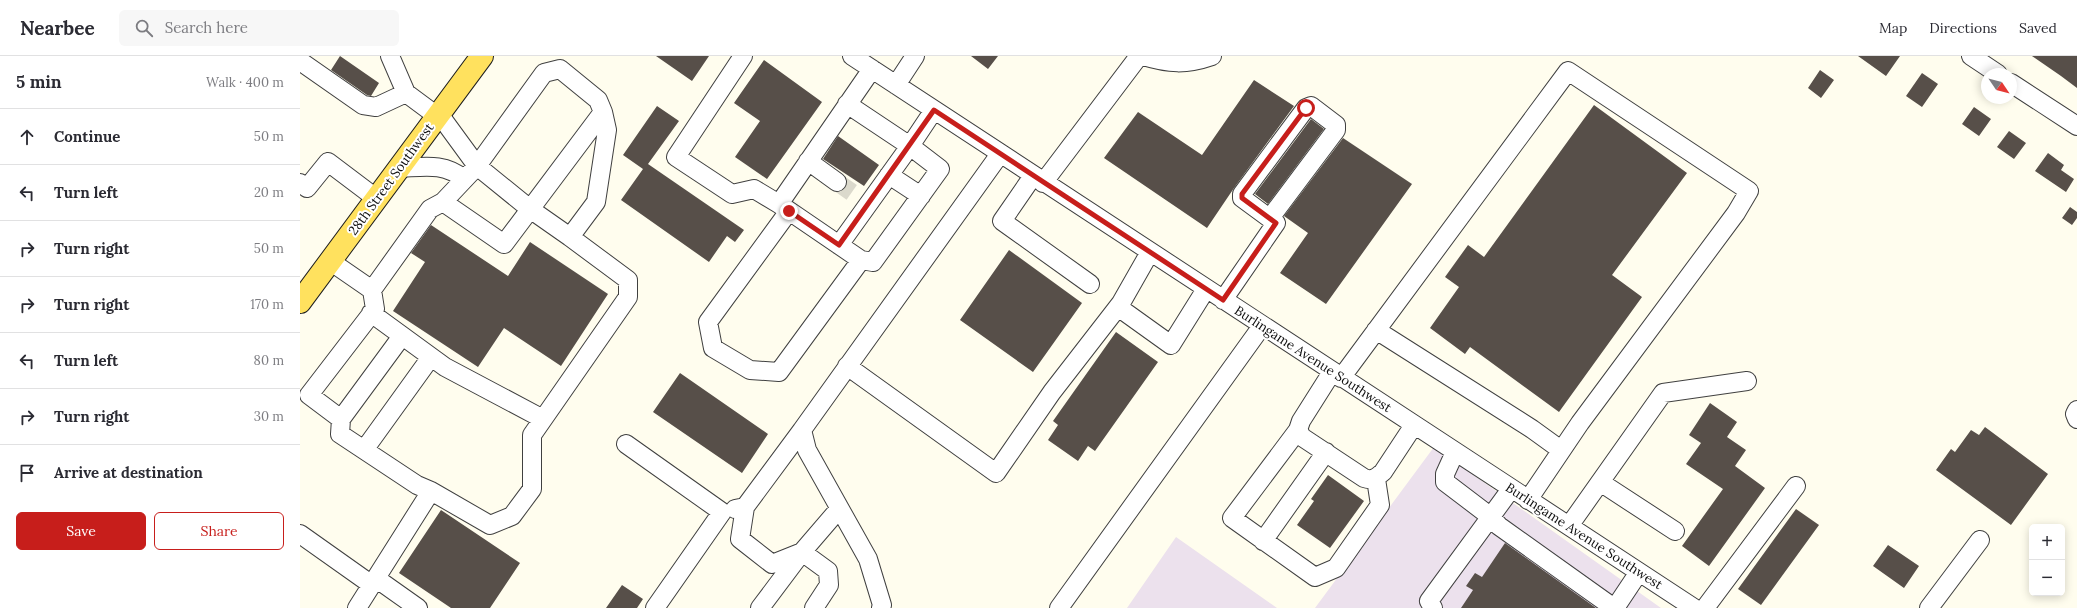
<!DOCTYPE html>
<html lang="en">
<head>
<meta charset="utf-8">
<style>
  body { margin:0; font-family:Lora,serif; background:#f7f7f7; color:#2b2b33 }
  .controls { position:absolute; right:12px; bottom:12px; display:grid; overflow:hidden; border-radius:6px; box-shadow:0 2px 10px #0003 }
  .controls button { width:36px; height:36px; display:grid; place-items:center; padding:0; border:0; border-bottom:1px solid #e1e1e2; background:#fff; color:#2b2b33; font:20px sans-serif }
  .compass { position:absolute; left:1681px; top:12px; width:36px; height:36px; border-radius:50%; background:#fff; box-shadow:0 2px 10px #0003; rotate:125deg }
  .stop { position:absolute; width:12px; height:12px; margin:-9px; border:3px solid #c71e1b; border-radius:50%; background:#fff }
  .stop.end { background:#c71e1b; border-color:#fff; box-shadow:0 1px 4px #0008 }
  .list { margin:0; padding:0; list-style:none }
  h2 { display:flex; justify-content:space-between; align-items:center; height:52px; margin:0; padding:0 16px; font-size:17px }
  h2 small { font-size:13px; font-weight:400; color:#7c7c81 }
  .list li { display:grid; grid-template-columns:26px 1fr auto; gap:12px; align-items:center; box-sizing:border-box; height:56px; padding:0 16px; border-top:1px solid #e1e1e2 }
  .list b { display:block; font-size:15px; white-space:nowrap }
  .list em { font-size:13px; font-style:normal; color:#7c7c81 }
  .actions { display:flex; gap:8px; padding:12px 16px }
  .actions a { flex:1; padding:9px 0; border:1px solid #c71e1b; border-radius:6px; text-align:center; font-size:14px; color:#c71e1b }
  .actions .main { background:#c71e1b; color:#fff }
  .icon { flex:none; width:22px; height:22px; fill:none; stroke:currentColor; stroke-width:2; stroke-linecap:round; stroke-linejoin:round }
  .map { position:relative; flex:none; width:1777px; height:552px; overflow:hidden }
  header { display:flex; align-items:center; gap:24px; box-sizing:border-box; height:56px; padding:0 20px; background:#fff; border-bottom:1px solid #e1e1e2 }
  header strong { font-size:19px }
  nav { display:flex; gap:22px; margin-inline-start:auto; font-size:14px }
  .search { width:280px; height:36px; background:#f7f7f7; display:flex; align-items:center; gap:10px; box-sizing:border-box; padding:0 14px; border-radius:6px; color:#7c7c81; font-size:15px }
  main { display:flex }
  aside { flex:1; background:#fff }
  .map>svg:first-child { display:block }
</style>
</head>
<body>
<header>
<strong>Nearbee</strong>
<div class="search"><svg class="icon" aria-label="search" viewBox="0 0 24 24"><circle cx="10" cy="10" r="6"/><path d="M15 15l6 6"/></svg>Search here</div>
<nav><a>Map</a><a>Directions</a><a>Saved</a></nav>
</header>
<main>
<aside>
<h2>5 min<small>Walk · 400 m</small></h2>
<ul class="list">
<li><svg class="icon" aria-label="ahead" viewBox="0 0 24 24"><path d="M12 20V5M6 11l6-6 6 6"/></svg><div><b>Continue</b></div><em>50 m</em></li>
<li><svg class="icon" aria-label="left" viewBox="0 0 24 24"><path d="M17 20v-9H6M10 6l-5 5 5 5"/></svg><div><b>Turn left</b></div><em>20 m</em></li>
<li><svg class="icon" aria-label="right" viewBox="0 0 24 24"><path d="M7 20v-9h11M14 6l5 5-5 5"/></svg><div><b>Turn right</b></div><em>50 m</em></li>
<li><svg class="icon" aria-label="right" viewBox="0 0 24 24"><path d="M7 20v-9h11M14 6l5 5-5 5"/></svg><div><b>Turn right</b></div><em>170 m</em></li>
<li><svg class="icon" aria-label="left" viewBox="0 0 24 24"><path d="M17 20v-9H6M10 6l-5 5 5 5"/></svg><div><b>Turn left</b></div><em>80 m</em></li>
<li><svg class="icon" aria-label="right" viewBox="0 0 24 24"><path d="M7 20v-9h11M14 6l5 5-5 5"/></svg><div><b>Turn right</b></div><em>30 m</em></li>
<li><svg class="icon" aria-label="arrive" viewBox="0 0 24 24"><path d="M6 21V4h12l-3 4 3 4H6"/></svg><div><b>Arrive at destination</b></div></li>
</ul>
<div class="actions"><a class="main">Save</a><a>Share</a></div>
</aside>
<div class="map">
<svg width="1777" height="552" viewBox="0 0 1777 552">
  <rect width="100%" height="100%" fill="#fffdee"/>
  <path fill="#ece1ed" d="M1134,391L1361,552H1015Z
    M876,481L977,552H827Z"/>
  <path fill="#574f49" d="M40,0L79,27L71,40L67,39L31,14Z
    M356,0H409L392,25Z
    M671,0H698L688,13Z
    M1558,0H1600L1586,20Z
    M1732,0H1777V32L1761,20Z
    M464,4L522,46L467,123L435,101L460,65L434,47Z
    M1520,14L1534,24L1521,42L1508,32Z
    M1622,17L1638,28L1622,51L1606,40Z
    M954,24L994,50L934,132L907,172L804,102L838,56L902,99Z
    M1294,49L1387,117L1312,219L1342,241L1259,356L1170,291L1165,298L1130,272L1159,231L1145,221L1168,189L1184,201Z
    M357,50L379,65L348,108L444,174L435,186L427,180L409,206L321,144L343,113L323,99Z
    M1674,51L1691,63L1679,80L1662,68Z
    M1011,63L1024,73L968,148L955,138Z
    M1709,75L1726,87L1714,103L1697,91Z
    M538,80L579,109L564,130L523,103Z
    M1043,82L1112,128L1026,248L980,217L1008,177L984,160Z
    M1748,97L1764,109L1761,114L1774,123L1766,136L1735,115Z
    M1770,151L1777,156V162L1772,169L1762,162Z
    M131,169L208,220L230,186L308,238L261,310L204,272L178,311L93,255L125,206L111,197Z
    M709,194L782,247L733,316L660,264Z
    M816,276L858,306L795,395L788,390L778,405L748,384L758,369L753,365Z
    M380,317L468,378L442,417L353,356Z
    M1410,347L1437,366L1427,381L1446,394L1435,410L1465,432L1409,510L1382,490L1423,433L1386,408L1401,387L1389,379Z
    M1685,371L1748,418L1711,469L1636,414L1651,393L1655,396L1671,374L1679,379Z
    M1028,419L1064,445L1030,492L997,469L1014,445L1011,443Z
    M1496,453L1519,469L1461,549L1438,533Z
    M141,454L220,507L190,552H151L99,517Z
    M1205,487L1296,552H1161L1173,534L1166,530L1175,517L1182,521Z
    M1588,489L1619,510L1604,532L1573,510Z
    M322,529L343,543L337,552H306Z"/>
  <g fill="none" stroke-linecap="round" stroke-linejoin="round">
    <path stroke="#dbd9cc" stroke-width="18" stroke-dasharray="18 9" stroke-linecap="butt" d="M537,126L557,140"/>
    <defs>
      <path id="minor" d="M90,0L106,37L137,60
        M443,0L376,101L432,138L454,133L479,148
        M552,0L1394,552
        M843,0C869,8 886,9 912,0
        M1671,0L1698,18
        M0,5L63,49L76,51L106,37
        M260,13L298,44L303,56L204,188L143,146L177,110L244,17Z
        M572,13L479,148L561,204L573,206L640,113L610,90L634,54
        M1711,27L1777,70
        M596,29L615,0
        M139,58L177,110L230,153L270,181
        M508,105L537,126
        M99,112C123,111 144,106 164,123
        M589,119L621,140
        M733,120L702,165L790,228
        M0,127L7,132L28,106L77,143
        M743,127L839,0
        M489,155L408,266L413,292L450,314L479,316L561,204
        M539,189L610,90L547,48
        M30,205L72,234
        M923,244L976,167L942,142V138L1006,52L1011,50L1036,69V74L970,162
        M818,251L871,289L906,233
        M71,257L145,311L243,363
        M1076,274L1232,373L1261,394
        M547,310L696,417L752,336L821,247L850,196
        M1032,316L1001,365L998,374L1002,381L1064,422C1072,425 1076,422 1083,416L1114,369
        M1041,322L1268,15L1449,135L1436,157L1280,367L1228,444
        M1777,354L1775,358L1777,363
        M41,363L102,280
        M998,374L932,462L1015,521L1036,512L1080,449L1076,423
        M326,388L422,456L355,552
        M64,394L131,301
        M1155,396L1145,418V426L1191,461L1199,470L1314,552
        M1300,426L1375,475
        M131,435L190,469L212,460L232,433V379L328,241V224L270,181L296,146L307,74L303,56
        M445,451L440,483L472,508L502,496L539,453
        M435,453L445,451L502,374
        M1269,470L1363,337L1447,325
        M0,478L72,529
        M963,485L1026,396
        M77,523L118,552
        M57,552L131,435L117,429L40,378L41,363L9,339L75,253L72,234L130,153L143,146
        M460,552L502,496L528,515L529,529L514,552
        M581,552L582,549L568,503L507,394L502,374L700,98
        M759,552L962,270
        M1133,552L1129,545L1211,433
        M1315,552L1339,516
        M1405,552L1496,430
        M1629,552L1680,484"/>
      <path id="major" d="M0,246L182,0"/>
    </defs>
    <use href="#minor" stroke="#404040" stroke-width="20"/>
    <use href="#major" stroke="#1e1e1e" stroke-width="24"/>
    <use href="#minor" stroke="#fff" stroke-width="18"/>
    <use href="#major" stroke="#ffe15e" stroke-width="22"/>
  </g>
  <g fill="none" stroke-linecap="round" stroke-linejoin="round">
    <path stroke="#c71e1b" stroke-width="5" d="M489,155L539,189L634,54L923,244L976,167L942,142V138L1006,52"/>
  </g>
  <g text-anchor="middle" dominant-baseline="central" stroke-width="4" stroke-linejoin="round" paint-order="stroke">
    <g font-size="13" fill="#0d0d0d" stroke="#fff">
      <text transform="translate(91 123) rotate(-54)">28th Street Southwest</text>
      <text transform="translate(1013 303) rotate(33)">Burlingame Avenue Southwest</text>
      <text transform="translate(1284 480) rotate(33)">Burlingame Avenue Southwest</text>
    </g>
  </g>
</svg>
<div class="controls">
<button>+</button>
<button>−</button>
</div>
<svg class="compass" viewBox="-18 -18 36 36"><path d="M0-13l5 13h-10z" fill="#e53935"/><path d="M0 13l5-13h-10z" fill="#7c7c81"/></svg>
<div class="stop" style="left:1006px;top:52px"></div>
<div class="stop end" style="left:489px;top:155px"></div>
</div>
</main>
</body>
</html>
